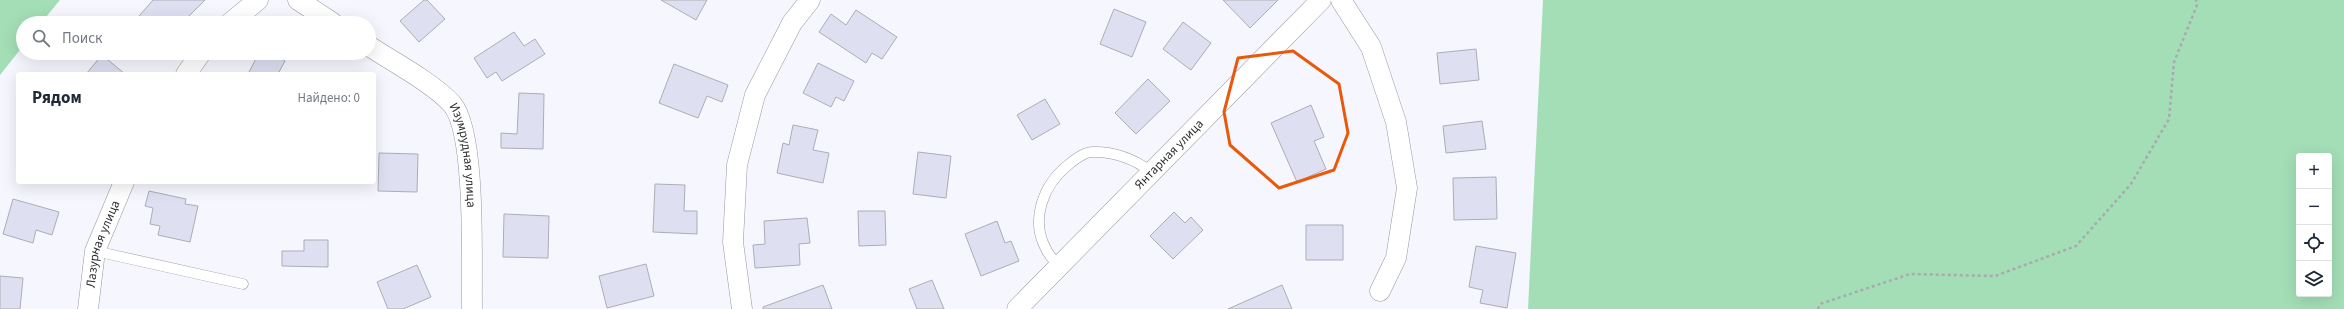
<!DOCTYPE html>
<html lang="ru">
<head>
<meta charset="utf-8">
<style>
  body { margin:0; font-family:"Source Sans 3",sans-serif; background:#f6f6f7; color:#1f2937 }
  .controls { position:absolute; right:12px; bottom:12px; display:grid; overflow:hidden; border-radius:4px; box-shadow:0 4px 16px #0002 }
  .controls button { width:36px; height:36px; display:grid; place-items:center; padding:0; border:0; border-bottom:1px solid #e0e1e3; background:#fff; color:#1f2937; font:20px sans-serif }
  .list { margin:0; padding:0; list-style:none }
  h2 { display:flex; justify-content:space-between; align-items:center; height:52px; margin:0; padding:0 16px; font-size:17px }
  h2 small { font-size:13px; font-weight:400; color:#747a83 }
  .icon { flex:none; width:22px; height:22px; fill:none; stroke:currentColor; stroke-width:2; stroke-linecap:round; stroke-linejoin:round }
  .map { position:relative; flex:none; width:2344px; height:309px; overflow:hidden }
  .search { position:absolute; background:#fff; box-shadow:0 4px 16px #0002; left:16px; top:16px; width:360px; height:44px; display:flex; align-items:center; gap:10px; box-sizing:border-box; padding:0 14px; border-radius:22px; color:#747a83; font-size:15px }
  .panel { position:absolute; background:#fff; box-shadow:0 4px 16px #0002; left:16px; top:72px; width:360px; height:112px; border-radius:4px }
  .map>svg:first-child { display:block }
</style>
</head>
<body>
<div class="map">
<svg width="2344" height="309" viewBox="0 0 2344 309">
  <rect width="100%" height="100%" fill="#f6f7fe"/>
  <path fill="#a3deb6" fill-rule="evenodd" d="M0,0H60L41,23H23V46L0,75Z
    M1543,0H2344V309H1528ZM2299,156H2329V294H2299Z"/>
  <path fill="#dee0f2" stroke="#acadb4" d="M153,0H205L182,23H133Z
    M424,0H427L445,19L419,42L400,21Z
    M661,0H707L696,20Z
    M1223,0H1278L1250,28Z
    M1114,9L1146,22L1132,57L1100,44Z
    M856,10L897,37L882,59L872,53L866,63L819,32L831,14L846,25Z
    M1183,22L1211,43L1191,70L1163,49Z
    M514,32L524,46L535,39L545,54L502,81L496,72L487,78L474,58Z
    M1476,49L1479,80L1440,84L1437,53Z
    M259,53H271L285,61L278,74H248Z
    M102,55L125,74H86Z
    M818,63L854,81L844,101L836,97L831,107L803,93Z
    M674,64L728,85L722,102L707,96L698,118L659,103Z
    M1148,79L1170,101L1136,134L1115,113Z
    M519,93L544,94L543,149L501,148V133L517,134Z
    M1045,99L1060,124L1032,140L1017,115Z
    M1311,105L1324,137L1314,141L1326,169L1297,182L1271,123Z
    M1482,121L1486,149L1446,153L1443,126Z
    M793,125L818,130L813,150L829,153L823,183L777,173L783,143L789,145Z
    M918,152L951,156L946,198L913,194Z
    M379,153L418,154L417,192L378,191Z
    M1496,177L1497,219L1454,220L1453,178Z
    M655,184L685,185L684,211H697V234L653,232Z
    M149,191L186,199L185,204L198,206L190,242L158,235L160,226L150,224L153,208L145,206Z
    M13,199L59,212L52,235L36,230L33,243L3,234Z
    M858,211H885L886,245L859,246Z
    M1174,212L1185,223L1191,217L1203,230L1173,259L1150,236Z
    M504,214L549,216L548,258L503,257Z
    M807,218L810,243L799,244L800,265L755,268L753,245L765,244L764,221Z
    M997,221L1005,243L1011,241L1019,261L981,276L965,234Z
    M1306,225H1343V260H1306Z
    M304,240H328V267L282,266V251H304Z
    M1476,246L1516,253L1507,308L1480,303L1483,290L1469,287Z
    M646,264L654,296L607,308L599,276Z
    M417,265L431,297L403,309H388L377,282Z
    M0,276L23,278L20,309H0Z
    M932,280L944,309H917L909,289Z
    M823,285L832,309H763V307Z
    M1282,285L1292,309H1228Z"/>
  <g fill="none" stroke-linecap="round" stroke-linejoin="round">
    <defs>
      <path id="service" d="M95,251L243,284
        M1059,267C1055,261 1049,256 1046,249C1030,220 1043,185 1068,165C1074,160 1084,152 1092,152C1115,151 1134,159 1152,172"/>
      <g id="minor">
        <path d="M298,0L333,23"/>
        <path d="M1341,0L1371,47L1396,122L1407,188L1396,258L1380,291"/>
        <path d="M230,23L258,0"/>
        <path id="s1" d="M369,46C393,62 433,83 452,104C477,133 471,267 472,309"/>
        <path d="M186,74L201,53"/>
        <path id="s2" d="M88,309L95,251L124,182"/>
        <path d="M742,309L733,242L737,165L755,95L792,23L810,0"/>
        <path id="s3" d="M1017,309L1321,0"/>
      </g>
    </defs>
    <use href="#service" stroke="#96979d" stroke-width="11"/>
    <use href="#minor" stroke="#96979d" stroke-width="21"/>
    <path stroke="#a9aaaf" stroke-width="2.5" stroke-dasharray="3 3" stroke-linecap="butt" d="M1818,309L1820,304L1910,274L1995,276L2076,246L2131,184L2169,119L2174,62L2197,5L2196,0"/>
    <use href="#service" stroke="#fff" stroke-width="10"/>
    <use href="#minor" stroke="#fff" stroke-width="20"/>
  </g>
  <path fill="none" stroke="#e8590c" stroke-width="3" stroke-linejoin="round" d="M1293,51L1339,84L1348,133L1334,170L1279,188L1230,145L1224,112L1238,58Z"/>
  <g text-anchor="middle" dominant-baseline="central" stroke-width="3" stroke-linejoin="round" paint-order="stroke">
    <g font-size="13" fill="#303133" stroke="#fff">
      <text stroke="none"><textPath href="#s3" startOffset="217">Янтарная улица</textPath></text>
      <text stroke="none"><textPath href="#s1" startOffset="155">Изумрудная улица</textPath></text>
      <text stroke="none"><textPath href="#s2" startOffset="67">Лазурная улица</textPath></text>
    </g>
  </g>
</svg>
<div class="controls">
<button>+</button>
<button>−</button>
<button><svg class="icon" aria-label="locate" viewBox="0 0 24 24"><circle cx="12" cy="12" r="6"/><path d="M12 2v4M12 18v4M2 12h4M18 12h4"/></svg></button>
<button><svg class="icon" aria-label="layers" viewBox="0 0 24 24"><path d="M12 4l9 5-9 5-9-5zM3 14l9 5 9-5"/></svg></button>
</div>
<div class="search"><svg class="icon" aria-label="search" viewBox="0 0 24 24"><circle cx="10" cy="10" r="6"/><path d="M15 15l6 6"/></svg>Поиск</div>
<section class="panel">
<h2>Рядом<small>Найдено: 0</small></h2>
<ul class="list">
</ul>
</section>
</div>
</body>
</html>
